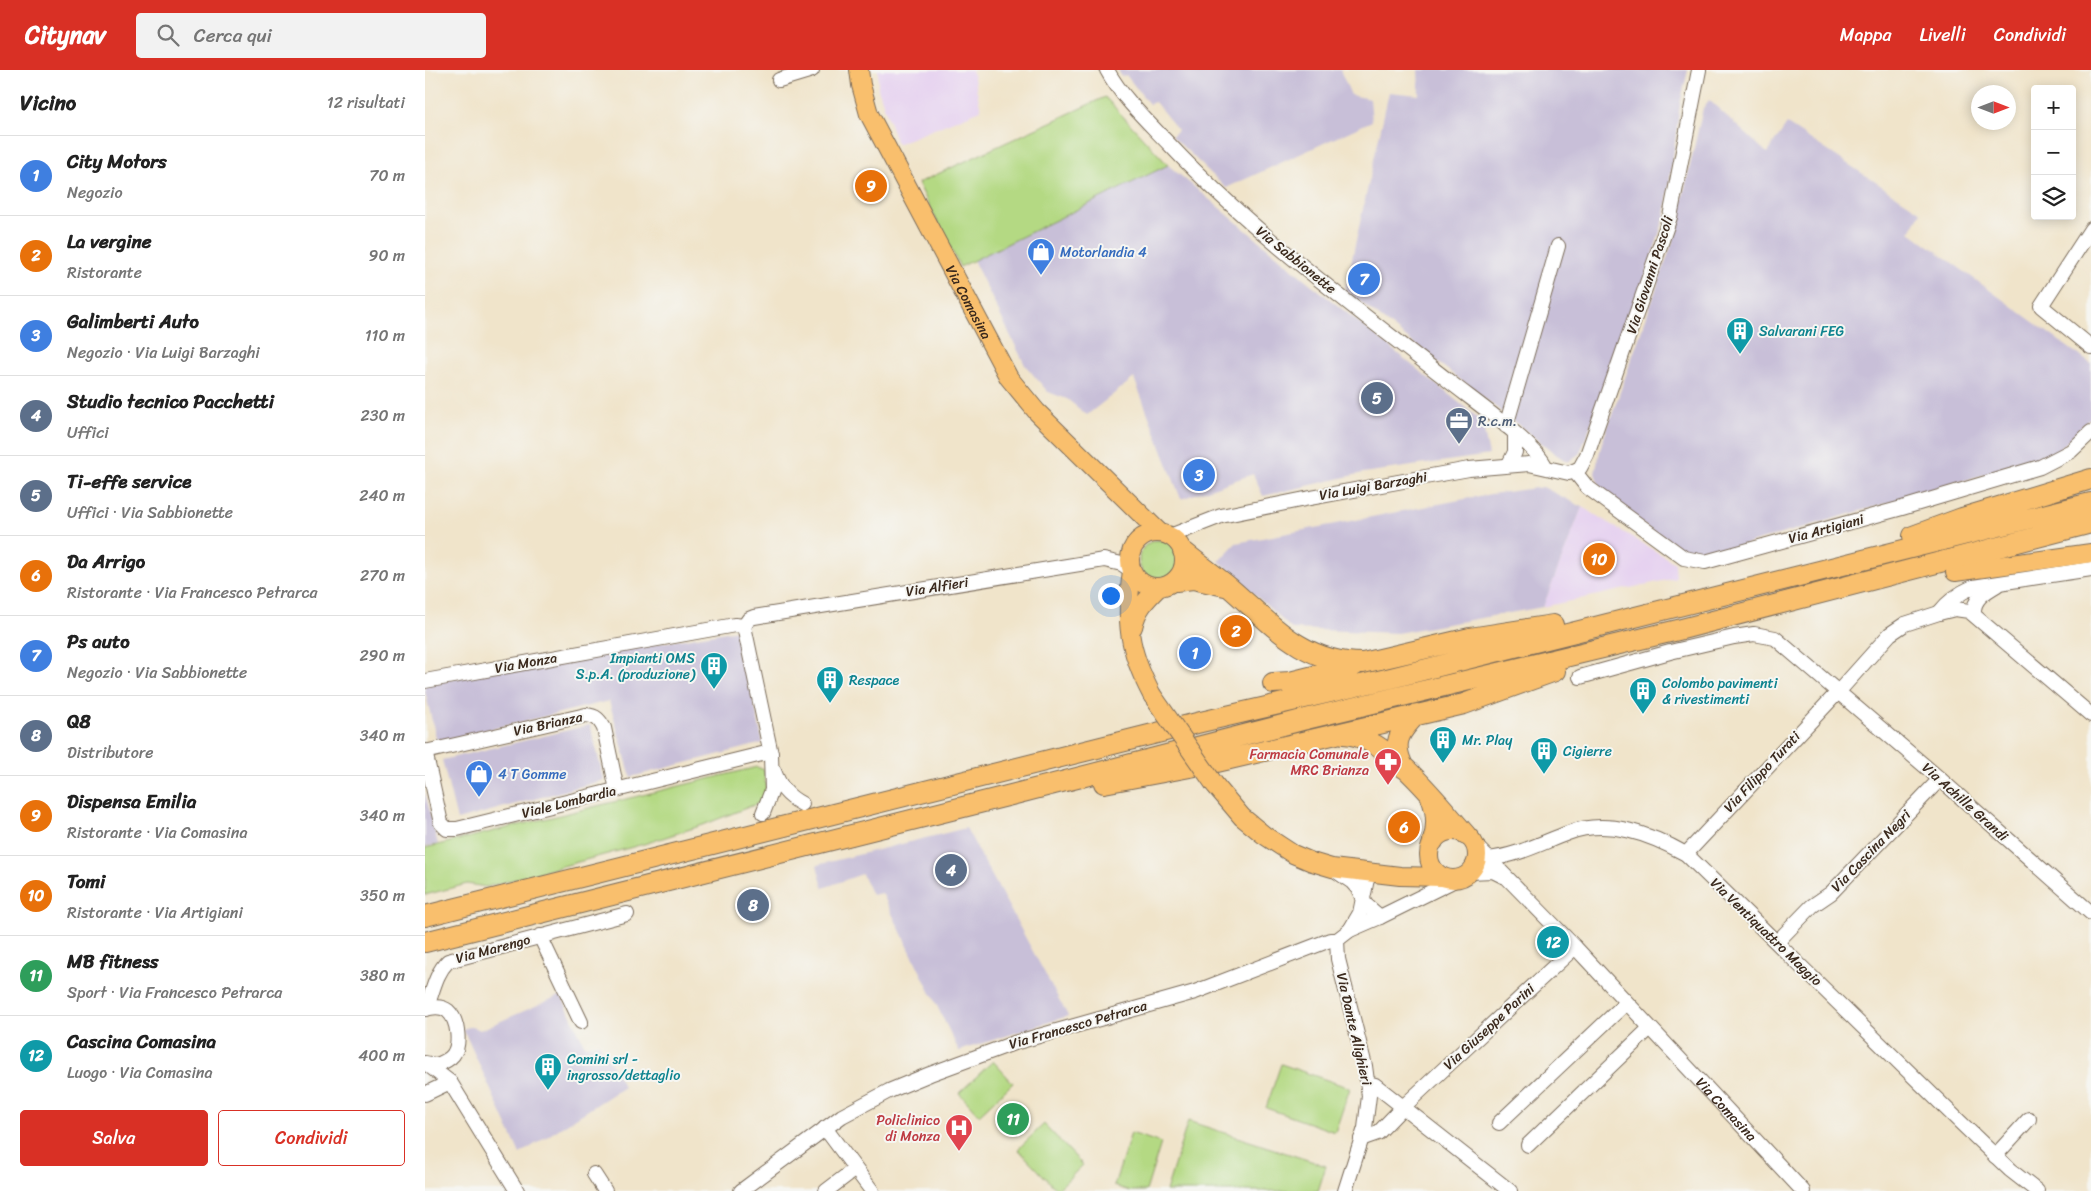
<!DOCTYPE html>
<html lang="it">
<head>
<meta charset="utf-8">
<style>
  body { margin:0; font-family:Sriracha,sans-serif; background:#f2f2f2; color:#222 }
  .controls { position:absolute; right:15px; top:15px; display:grid; overflow:hidden; border-radius:5px; box-shadow:0 2px 12px #0003 }
  .controls button { width:45px; height:45px; display:grid; place-items:center; padding:0; border:0; border-bottom:1px solid #e0e0e0; background:#fff; color:#222; font:25px sans-serif }
  .compass { position:absolute; left:1546px; top:15px; width:45px; height:45px; border-radius:50%; background:#fff; box-shadow:0 2px 12px #0003; rotate:90deg }
  .you { position:absolute; left:685px; top:525px; width:18px; height:18px; margin:-12px; border:4px solid #fff; border-radius:50%; background:#1a73e8; box-shadow:0 0 0 8px #1a73e833 }
  .badge { display:grid; place-items:center; width:32px; height:32px; border-radius:50%; background:#d93025; color:#fff; font-size:16px; font-weight:700 }
  .pin { position:absolute; translate:-50% -50%; border:2px solid #fff; box-shadow:0 1px 5px #0006 }
  .list { margin:0; padding:0; list-style:none }
  h2 { display:flex; justify-content:space-between; align-items:center; height:65px; margin:0; padding:0 20px; font-size:21px }
  h2 small { font-size:16px; font-weight:400; color:#767676 }
  .list li { display:grid; grid-template-columns:32px 1fr auto; gap:15px; align-items:center; box-sizing:border-box; height:80px; padding:0 20px; border-top:1px solid #e0e0e0 }
  .list b { display:block; font-size:19px; white-space:nowrap }
  .list p { margin:0; font-size:16px; white-space:nowrap; color:#767676 }
  .list em { font-size:16px; font-style:normal; color:#767676 }
  .actions { display:flex; gap:10px; padding:15px 20px }
  .actions a { flex:1; padding:11px 0; border:1px solid #d93025; border-radius:5px; text-align:center; font-size:18px; color:#d93025 }
  .actions .main { background:#d93025; color:#fff }
  .icon { flex:none; width:28px; height:28px; fill:none; stroke:currentColor; stroke-width:2; stroke-linecap:round; stroke-linejoin:round }
  .map { position:relative; flex:none; width:1666px; height:1121px; overflow:hidden }
  header { display:flex; align-items:center; gap:30px; box-sizing:border-box; height:70px; padding:0 25px; background:#d93025; color:#fff }
  header strong { font-size:24px }
  nav { display:flex; gap:28px; margin-inline-start:auto; font-size:18px }
  .search { width:350px; height:45px; background:#f2f2f2; display:flex; align-items:center; gap:12px; box-sizing:border-box; padding:0 18px; border-radius:5px; color:#767676; font-size:19px }
  main { display:flex }
  aside { flex:1; background:#fff }
  .map>svg:first-child { display:block }
</style>
</head>
<body>
<header>
<strong>Citynav</strong>
<div class="search"><svg class="icon" aria-label="search" viewBox="0 0 24 24"><circle cx="10" cy="10" r="6"/><path d="M15 15l6 6"/></svg>Cerca qui</div>
<nav><a>Mappa</a><a>Livelli</a><a>Condividi</a></nav>
</header>
<main>
<aside>
<h2>Vicino<small>12 risultati</small></h2>
<ul class="list">
<li><span class="badge" style="background:#3f7fe0">1</span><div><b>City Motors</b><p>Negozio</p></div><em>70 m</em></li>
<li><span class="badge" style="background:#e8710a">2</span><div><b>La vergine</b><p>Ristorante</p></div><em>90 m</em></li>
<li><span class="badge" style="background:#3f7fe0">3</span><div><b>Galimberti Auto</b><p>Negozio · Via Luigi Barzaghi</p></div><em>110 m</em></li>
<li><span class="badge" style="background:#5c6f8a">4</span><div><b>Studio tecnico Pacchetti</b><p>Uffici</p></div><em>230 m</em></li>
<li><span class="badge" style="background:#5c6f8a">5</span><div><b>Ti-effe service</b><p>Uffici · Via Sabbionette</p></div><em>240 m</em></li>
<li><span class="badge" style="background:#e8710a">6</span><div><b>Da Arrigo</b><p>Ristorante · Via Francesco Petrarca</p></div><em>270 m</em></li>
<li><span class="badge" style="background:#3f7fe0">7</span><div><b>Ps auto</b><p>Negozio · Via Sabbionette</p></div><em>290 m</em></li>
<li><span class="badge" style="background:#5c6f8a">8</span><div><b>Q8</b><p>Distributore</p></div><em>340 m</em></li>
<li><span class="badge" style="background:#e8710a">9</span><div><b>Dispensa Emilia</b><p>Ristorante · Via Comasina</p></div><em>340 m</em></li>
<li><span class="badge" style="background:#e8710a">10</span><div><b>Tomi</b><p>Ristorante · Via Artigiani</p></div><em>350 m</em></li>
<li><span class="badge" style="background:#2e9e5b">11</span><div><b>MB fitness</b><p>Sport · Via Francesco Petrarca</p></div><em>380 m</em></li>
<li><span class="badge" style="background:#0f9aa8">12</span><div><b>Cascina Comasina</b><p>Luogo · Via Comasina</p></div><em>400 m</em></li>
</ul>
<div class="actions"><a class="main">Salva</a><a>Condividi</a></div>
</aside>
<div class="map">
<svg width="1666" height="1121" viewBox="0 0 1666 1121">
  <rect width="100%" height="100%" fill="#f6f6f2"/>
  <filter id="ink" filterUnits="userSpaceOnUse"><feTurbulence type="fractalNoise" baseFrequency=".02" numOctaves="2"/><feDisplacementMap in="SourceGraphic" scale="10" xChannelSelector="R" yChannelSelector="G"/><feConvolveMatrix kernelMatrix="1 2 1 2 8 2 1 2 1" color-interpolation-filters="sRGB"/></filter>
  <filter id="wash" filterUnits="userSpaceOnUse"><feTurbulence type="fractalNoise" baseFrequency=".0096" numOctaves="4" result="noise"/><feDisplacementMap in="SourceGraphic" scale="20" xChannelSelector="R" yChannelSelector="G"/><feGaussianBlur stdDeviation="1.12" result="paint"/><feColorMatrix in="noise" values="0 0 0 0 0 0 0 0 0 0 0 0 0 0 0 0 0 1.4 0 .05"/><feComposite in="paint" operator="in"/></filter>
  <g filter="url(#wash)">
    <rect width="100%" height="100%" fill="#f0e4ca"/>
    <path fill="#e6d2f0" d="M453,0H547L556,40L472,74L453,19Z
      M1157,437L1250,493L1251,508L1118,537Z"/>
    <path fill="#c8bfd8" d="M693,0H915L926,25L945,29L947,51L801,118L747,66L753,60L730,32L724,34L701,5L697,7Z
      M993,0H1263L1255,34L1240,146L1213,230L1155,383L1143,392L1132,385L920,220L964,22L994,25Z
      M1284,30L1342,83L1362,54L1496,142L1485,162L1666,294V347L1630,384L1284,485H1262L1178,428L1170,403L1176,376L1248,171L1278,38Z
      M743,95L882,211L1057,351L1064,385L938,403L838,426L828,404L756,429L709,308L662,345L642,329L623,322L600,295L548,190Z
      M1118,417L1157,437L1118,537L972,563L867,559L794,491L811,473L1066,424Z
      M313,560L338,673L206,707L184,631L12,672L0,621V613Z
      M165,655L179,710L32,750L17,690Z
      M0,722L13,774L0,777Z
      M541,758L643,946L534,981L457,823L447,825L437,804L398,818L392,795Z
      M136,925L160,976L174,973L199,1017L95,1084L38,959L47,956L55,960Z"/>
    <path fill="#b4d983" stroke="#788250" d="M680,27L743,95L535,197L493,113Z
      M714 490a20 20 0 1 1 40 0a20 20 0 1 1-40 0Z
      M332,697L339,700L341,721L339,731L278,755L219,774L61,817L42,814L0,825V778Z
      M568,991L588,1013L554,1045L534,1023Z
      M856,994L925,1018L910,1062L841,1038Z
      M763,1051L901,1096L893,1121H741Z
      M619,1054L658,1095L632,1120L593,1079Z
      M706,1063L736,1073L721,1121H705L689,1116Z"/>
  </g>
  <g filter="url(#ink)">
    <g fill="none" stroke-linecap="round" stroke-linejoin="round">
      <defs>
        <g id="minor">
          <path d="M682,0C697,28 723,52 745,75C829,164 928,236 1025,312C1046,329 1111,374 1120,396"/>
          <path d="M354,10L387,0"/>
          <path d="M1666,159L1616,236L1666,277"/>
          <path d="M1081,356L1133,176"/>
          <path d="M1084,394L1090,382V364"/>
          <path d="M1150,402L1162,417L1259,488L1280,492L1477,438L1615,397L1646,381L1666,362"/>
          <path d="M745,466L796,446L880,429L1044,399L1104,394L1144,403L1155,398L1162,385L1245,147L1274,0"/>
          <path d="M1514,543C1524,530 1534,523 1548,517L1666,499"/>
          <path d="M1549,543C1548,529 1560,522 1572,515"/>
          <path d="M319,556L324,549L329,547L679,490L697,494L707,501"/>
          <path d="M319,556L346,684L347,720L338,743"/>
          <path d="M1155,607L1245,582L1309,567L1329,564L1350,568L1515,709L1666,843"/>
          <path d="M0,611L310,555L319,556"/>
          <path d="M0,681L16,753L22,759H32L341,683L346,684"/>
          <path d="M0,682L161,645C171,646 174,649 179,658L192,720"/>
          <path d="M349,701C355,717 362,726 377,734"/>
          <path id="s1" d="M1049,774L1150,877L1378,1121"/>
          <path d="M1261,784L1414,621L1465,564L1480,554L1514,543L1530,539L1544,541L1666,645"/>
          <path d="M1063,789C1092,786 1116,773 1143,763C1183,748 1225,764 1261,784L1534,1051L1585,1100L1612,1121"/>
          <path d="M908,799L927,812L934,820L940,834L955,847"/>
          <path d="M1044,802L1068,801L1078,806"/>
          <path d="M925,860L935,843L942,809L950,802"/>
          <path d="M115,866L156,952"/>
          <path d="M1352,872L1387,836L1406,823L1515,709"/>
          <path d="M0,939C7,937 17,936 23,941C33,950 36,974 28,985C24,990 17,993 11,995L0,993"/>
          <path d="M1,939C8,922 10,904 23,891L202,844"/>
          <path d="M3,995L25,1012L92,1121"/>
          <path d="M943,1013L950,1015L1085,1121"/>
          <path d="M0,1024L25,1012"/>
          <path d="M1074,1053L1201,933"/>
          <path d="M400,1058L447,1121"/>
          <path d="M936,1069L953,1063L978,1037L1150,877"/>
          <path d="M1103,1075L1225,958"/>
          <path d="M1570,1086L1604,1049"/>
          <path d="M169,1104L180,1121"/>
          <path d="M316,1121L417,1046L464,1021L505,1004L589,973L770,922L905,870H912"/>
          <path d="M401,1121L430,1099"/>
          <path d="M920,1121L940,1058L944,1026L940,996L913,889L912,870L925,860L955,847L1034,808"/>
        </g>
        <g id="major">
          <path id="s2" d="M434,0L436,15L444,44L584,308L612,342L735,463"/>
          <circle cx="732" cy="490" r="27"/>
          <path d="M707,501C700,551 703,580 727,625"/>
          <path d="M1530,502L1666,483"/>
          <path d="M708,557C712,539 720,531 733,518"/>
          <path d="M790,715L817,747L839,765L868,784L887,792L907,798L975,806L1018,807"/>
          <circle cx="1028" cy="785" r="24"/>
        </g>
        <path id="highway" d="M1488,466L1537,448L1666,409
          M758,481C773,493 789,505 804,517C847,554 877,593 938,593L1045,568L1128,555
          M751,511L768,509L800,516
          M848,613L865,612L929,596
          M918,664C962,665 1013,734 1041,765
          M979,698C966,673 974,662 992,644
          M679,713L792,692L1039,634L1130,601
          M1006,727C1012,742 1013,756 1008,771
          M0,846L776,652L966,608L1666,433
          M0,872L590,724L881,649L1253,560L1666,453"/>
      </defs>
      <use href="#minor" stroke="#7a6b5a" stroke-width="16"/>
      <use href="#major" stroke="#7a6b5a" stroke-width="20"/>
      <use href="#highway" stroke="#7a6b5a" stroke-width="22"/>
      <use href="#minor" stroke="#fff" stroke-width="14"/>
      <use href="#major" stroke="#f9bf6d" stroke-width="18"/>
      <use href="#highway" stroke="#f9bf6d" stroke-width="20"/>
      <defs>
        <path id="major-bridge" d="M727,625L790,715"/>
      </defs>
      <use href="#major-bridge" stroke="#7a6b5a" stroke-width="20" stroke-linecap="butt"/>
      <use href="#major-bridge" stroke="#f9bf6d" stroke-width="18"/>
    </g>
  </g>
  <defs>
    <symbol id="shop-pin" viewBox="-11 -11 22 30"><path d="M0 17L-7.5 6A9.5 9.5 0 1 1 7.5 6Z" fill="#3f7fe0" stroke="#f6f6f2"/><path d="M-5-2.5h2.3a2.7 3.5 0 0 1 5.4 0H5L5.5 6h-11ZM-1.5-2.5h3a1.5 2.3 0 0 0-3 0Z" fill="#fff"/></symbol>
    <symbol id="building-pin" viewBox="-11 -11 22 30"><path d="M0 17L-7.5 6A9.5 9.5 0 1 1 7.5 6Z" fill="#0f9aa8" stroke="#f6f6f2"/><path d="M-4-6H4V6H1V3H-1V6H-4ZM-2.5-4.3h1.7v1.8h-1.7ZM.8-4.3h1.7v1.8H.8ZM-2.5-1h1.7V.8h-1.7ZM.8-1h1.7V.8H.8Z" fill="#fff"/></symbol>
    <symbol id="office-pin" viewBox="-11 -11 22 30"><path d="M0 17L-7.5 6A9.5 9.5 0 1 1 7.5 6Z" fill="#5c6f8a" stroke="#f6f6f2"/><path d="M-6-3h4V-5.5h4V-3h4V5H-6ZM-1-4.5V-3h2v-1.5ZM-6 0V1H6V0Z" fill="#fff"/></symbol>
    <symbol id="pharmacy-pin" viewBox="-11 -11 22 30"><path d="M0 17L-7.5 6A9.5 9.5 0 1 1 7.5 6Z" fill="#e0444e" stroke="#f6f6f2"/><path d="M-2-6h4v4h4v4h-4v4h-4v-4h-4v-4h4Z" fill="#fff"/></symbol>
    <symbol id="hospital-pin" viewBox="-11 -11 22 30"><path d="M0 17L-7.5 6A9.5 9.5 0 1 1 7.5 6Z" fill="#e0444e" stroke="#f6f6f2"/><path d="M-5-5h3v3.5h4V-5h3V5h-3V1.5h-4V5h-3Z" fill="#fff"/></symbol>
  </defs>
  <g fill-rule="evenodd">
    <use href="#shop-pin" x="600" y="166" width="32" height="43"/>
    <use href="#building-pin" x="1299" y="245" width="32" height="43"/>
    <use href="#office-pin" x="1018" y="335" width="32" height="43"/>
    <use href="#building-pin" x="273" y="580" width="32" height="43"/>
    <use href="#building-pin" x="389" y="594" width="32" height="43"/>
    <use href="#building-pin" x="1202" y="605" width="32" height="43"/>
    <use href="#building-pin" x="1002" y="654" width="32" height="43"/>
    <use href="#building-pin" x="1103" y="665" width="32" height="43"/>
    <use href="#pharmacy-pin" x="947" y="676" width="32" height="43"/>
    <use href="#shop-pin" x="38" y="688" width="32" height="43"/>
    <use href="#building-pin" x="107" y="981" width="32" height="43"/>
    <use href="#hospital-pin" x="518" y="1042" width="32" height="43"/>
  </g>
  <g text-anchor="middle" dominant-baseline="central" stroke-width="4" stroke-linejoin="round" paint-order="stroke">
    <g font-size="14" fill="#366cbe" stroke="#f6f6f2" text-anchor="start">
      <text x="635" y="182">Motorlandia 4</text>
      <text x="73" y="704">4 T Gomme</text>
    </g>
    <g font-size="14" fill="#3b2a1e" stroke="#f6f6f2">
      <text transform="translate(871 190) rotate(39)">Via Sabbionette</text>
      <text transform="translate(1225 205) rotate(-72)">Via Giovanni Pascoli</text>
      <text stroke="none"><textPath href="#s2" startOffset="258">Via Comasina</textPath></text>
      <text transform="translate(948 416) rotate(-10)">Via Luigi Barzaghi</text>
      <text transform="translate(1401 459) rotate(-15)">Via Artigiani</text>
      <text transform="translate(512 517) rotate(-9)">Via Alfieri</text>
      <text transform="translate(101 593) rotate(-10)">Via Monza</text>
      <text transform="translate(123 654) rotate(-12)">Via Brianza</text>
      <text transform="translate(1337 702) rotate(-47)">Via Filippo Turati</text>
      <text transform="translate(144 732) rotate(-14)">Viale Lombardia</text>
      <text transform="translate(1540 732) rotate(42)">Via Achille Grandi</text>
      <text transform="translate(1446 781) rotate(-46)">Via Cascina Negri</text>
      <text transform="translate(1341 862) rotate(44)">Via Ventiquattro Maggio</text>
      <text transform="translate(68 879) rotate(-15)">Via Marengo</text>
      <text transform="translate(653 955) rotate(-16)">Via Francesco Petrarca</text>
      <text transform="translate(1064 957) rotate(-43)">Via Giuseppe Parini</text>
      <text transform="translate(929 959) rotate(77)">Via Dante Alighieri</text>
      <text stroke="none"><textPath href="#s1" startOffset="366">Via Comasina</textPath></text>
    </g>
    <g font-size="14" fill="#0d838f" stroke="#f6f6f2" text-anchor="start">
      <text x="1334" y="261">Salvarani FEG</text>
      <text x="270" y="588" text-anchor="end">Impianti OMS<tspan x="270" dy="16">S.p.A. (produzione)</tspan></text>
      <text x="424" y="610">Respace</text>
      <text x="1237" y="613">Colombo pavimenti<tspan x="1237" dy="16">&amp; rivestimenti</tspan></text>
      <text x="1037" y="670">Mr. Play</text>
      <text x="1138" y="681">Cigierre</text>
      <text x="142" y="989">Comini srl -<tspan x="142" dy="16">ingrosso/dettaglio</tspan></text>
    </g>
    <g font-size="14" fill="#4e5e75" stroke="#f6f6f2" text-anchor="start">
      <text x="1053" y="351">R.c.m.</text>
    </g>
    <g font-size="14" fill="#be3a42" stroke="#f6f6f2" text-anchor="end">
      <text x="944" y="684">Farmacia Comunale<tspan x="944" dy="16">MRC Brianza</tspan></text>
      <text x="515" y="1050">Policlinico<tspan x="515" dy="16">di Monza</tspan></text>
    </g>
  </g>
</svg>
<div class="controls">
<button>+</button>
<button>−</button>
<button><svg class="icon" aria-label="layers" viewBox="0 0 24 24"><path d="M12 4l9 5-9 5-9-5zM3 14l9 5 9-5"/></svg></button>
</div>
<svg class="compass" viewBox="-18 -18 36 36"><path d="M0-13l5 13h-10z" fill="#e53935"/><path d="M0 13l5-13h-10z" fill="#767676"/></svg>
<div class="you"></div>
<div class="pin badge" style="left:770px;top:583px;background:#3f7fe0">1</div>
<div class="pin badge" style="left:811px;top:561px;background:#e8710a">2</div>
<div class="pin badge" style="left:774px;top:405px;background:#3f7fe0">3</div>
<div class="pin badge" style="left:526px;top:800px;background:#5c6f8a">4</div>
<div class="pin badge" style="left:952px;top:328px;background:#5c6f8a">5</div>
<div class="pin badge" style="left:979px;top:757px;background:#e8710a">6</div>
<div class="pin badge" style="left:939px;top:209px;background:#3f7fe0">7</div>
<div class="pin badge" style="left:328px;top:835px;background:#5c6f8a">8</div>
<div class="pin badge" style="left:446px;top:116px;background:#e8710a">9</div>
<div class="pin badge" style="left:1174px;top:489px;background:#e8710a">10</div>
<div class="pin badge" style="left:588px;top:1049px;background:#2e9e5b">11</div>
<div class="pin badge" style="left:1128px;top:872px;background:#0f9aa8">12</div>
</div>
</main>
</body>
</html>
